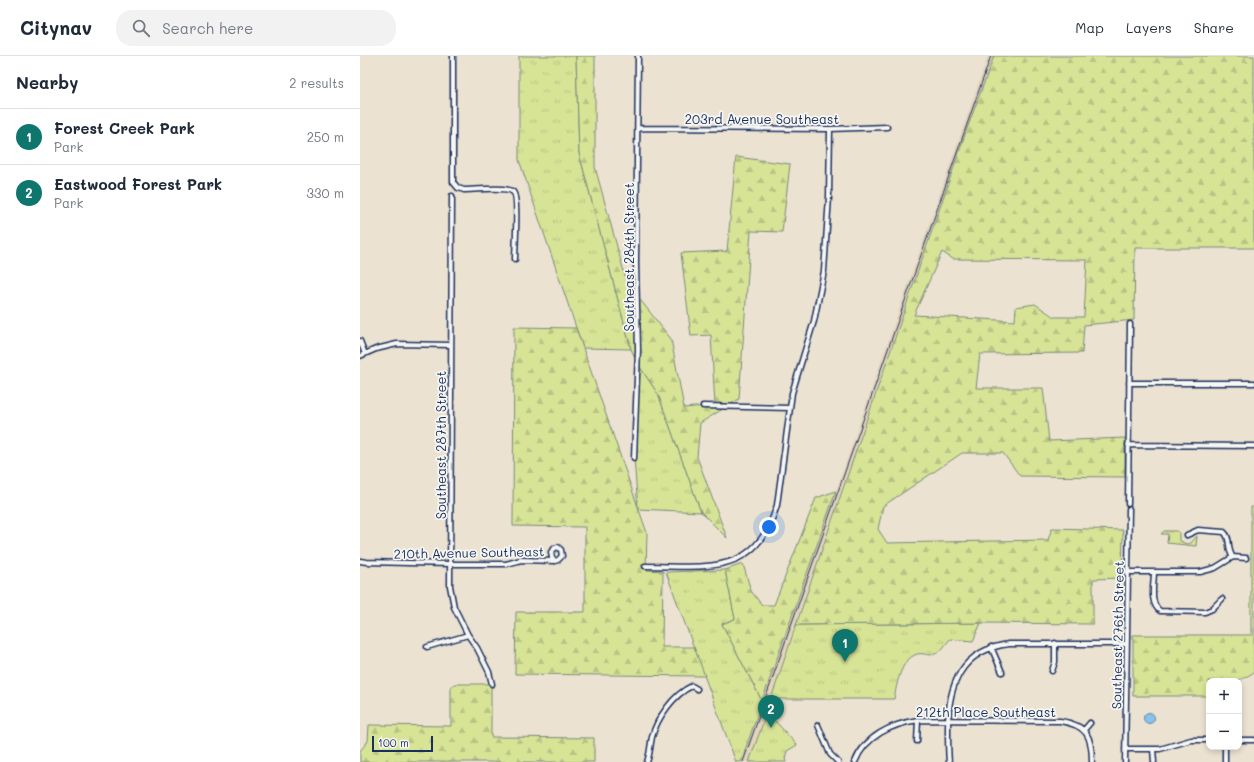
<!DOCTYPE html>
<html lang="en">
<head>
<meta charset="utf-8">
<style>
  body { margin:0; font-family:Mali,sans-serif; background:#f2f2f3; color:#1f2937 }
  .controls { position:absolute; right:12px; bottom:12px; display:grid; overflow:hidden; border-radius:8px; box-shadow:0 2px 6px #0003 }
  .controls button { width:36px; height:36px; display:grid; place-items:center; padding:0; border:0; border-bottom:1px solid #e0e1e3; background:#fff; color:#1f2937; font:20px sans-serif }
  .scale { position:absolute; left:12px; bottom:10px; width:61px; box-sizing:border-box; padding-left:4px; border:2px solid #1b2f5e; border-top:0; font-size:11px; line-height:14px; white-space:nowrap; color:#1b2f5e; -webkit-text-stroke:3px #f6f6f2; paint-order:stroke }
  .you { position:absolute; left:409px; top:471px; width:14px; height:14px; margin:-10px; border:3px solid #fff; border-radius:50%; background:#1a73e8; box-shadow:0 0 0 6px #1a73e833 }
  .badge { display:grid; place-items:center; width:26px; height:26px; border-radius:50%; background:#0f766e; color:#fff; font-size:13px; font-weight:700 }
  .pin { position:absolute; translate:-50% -33px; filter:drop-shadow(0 1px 2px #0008) }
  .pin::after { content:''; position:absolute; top:21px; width:14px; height:12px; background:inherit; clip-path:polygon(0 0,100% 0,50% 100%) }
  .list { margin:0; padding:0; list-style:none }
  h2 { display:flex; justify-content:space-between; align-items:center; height:52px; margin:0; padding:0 16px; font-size:17px }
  h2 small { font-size:13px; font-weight:400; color:#747a83 }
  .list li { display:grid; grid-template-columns:26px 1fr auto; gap:12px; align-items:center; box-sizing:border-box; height:56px; padding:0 16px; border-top:1px solid #e0e1e3 }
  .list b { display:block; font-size:15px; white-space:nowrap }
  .list p { margin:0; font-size:13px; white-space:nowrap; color:#747a83 }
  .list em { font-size:13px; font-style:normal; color:#747a83 }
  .icon { flex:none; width:22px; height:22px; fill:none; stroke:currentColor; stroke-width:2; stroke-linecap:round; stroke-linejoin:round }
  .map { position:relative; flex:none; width:894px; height:706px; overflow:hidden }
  header { display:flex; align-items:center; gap:24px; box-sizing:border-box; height:56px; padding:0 20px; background:#fff; border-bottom:1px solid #e0e1e3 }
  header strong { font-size:19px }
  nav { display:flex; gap:22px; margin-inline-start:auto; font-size:14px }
  .search { width:280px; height:36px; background:#f2f2f3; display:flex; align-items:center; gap:10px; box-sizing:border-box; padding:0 14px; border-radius:16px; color:#747a83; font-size:15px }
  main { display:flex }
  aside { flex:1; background:#fff }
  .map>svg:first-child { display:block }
</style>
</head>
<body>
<header>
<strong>Citynav</strong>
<div class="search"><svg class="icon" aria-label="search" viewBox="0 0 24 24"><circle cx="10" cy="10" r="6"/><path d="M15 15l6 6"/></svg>Search here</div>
<nav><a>Map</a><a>Layers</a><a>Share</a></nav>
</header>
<main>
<aside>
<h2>Nearby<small>2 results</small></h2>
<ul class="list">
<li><span class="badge">1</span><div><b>Forest Creek Park</b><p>Park</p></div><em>250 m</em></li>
<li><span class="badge">2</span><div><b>Eastwood Forest Park</b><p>Park</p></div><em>330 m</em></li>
</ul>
</aside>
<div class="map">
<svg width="894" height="706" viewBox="0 0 894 706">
  <defs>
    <pattern id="grass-tufts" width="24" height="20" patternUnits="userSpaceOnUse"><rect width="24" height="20" fill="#d7e496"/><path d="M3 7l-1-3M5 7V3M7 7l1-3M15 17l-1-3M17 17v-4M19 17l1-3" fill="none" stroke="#b8c484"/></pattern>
    <pattern id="forest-firs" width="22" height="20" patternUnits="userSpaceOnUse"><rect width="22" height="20" fill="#d7e496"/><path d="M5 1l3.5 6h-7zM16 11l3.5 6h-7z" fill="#b8c484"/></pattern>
  </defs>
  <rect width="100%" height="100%" fill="#ebe2d1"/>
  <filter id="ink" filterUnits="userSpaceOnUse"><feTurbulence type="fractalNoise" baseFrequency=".025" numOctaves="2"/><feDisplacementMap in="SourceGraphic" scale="8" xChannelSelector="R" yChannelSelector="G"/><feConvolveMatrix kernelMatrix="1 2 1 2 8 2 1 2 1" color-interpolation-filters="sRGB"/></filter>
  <g filter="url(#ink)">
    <path fill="#e3d4ba" d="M628,0H634L608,70L441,552L389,706H381Z"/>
    <path fill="url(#grass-tufts)" stroke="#798a7a" d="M159,0H216L219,97L271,293L223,292L159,104Z
      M278,308L298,338L341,456L278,453L274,402Z
      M804,475H817L819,476V484L826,488L831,487L837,480L836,490L807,487L808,478H801Z
      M365,514L375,563L362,568L402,645L381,706H376L306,516Z
      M621,567L613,585L590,583C584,590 580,599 569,599C565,598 561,597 557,598C540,604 537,628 534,643H411L436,569Z
      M407,656L437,689L427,695L425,702L426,706H389Z"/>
    <path fill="url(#forest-firs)" stroke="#798a7a" fill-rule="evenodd" d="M216,0H235V111L267,227L311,283L324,352L355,349L351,279L331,280L321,197L367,195L376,101L430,108L422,176L391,175L379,343L340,367L337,401L367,482L341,456L298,338L278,308L271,293L219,97Z
      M634,0H894V192H775L774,264L724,269L722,297L620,298L616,332H683L689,385L765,382V421L660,420L643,397H602L523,450L518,473L527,487L688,484L692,472L763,474L762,522L733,523V568L621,567L436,569L608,70ZM582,196L593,203L727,204L724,261H694L675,248L656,251L655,265L554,259Z
      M154,271L216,272L287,477L286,514L303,515L302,591H334L345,620L155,618L156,556H225V471L153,470Z
      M476,435L402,645L362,568L375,563L365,514L383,508L391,535L402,549H414L456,442Z
      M891,451H894V616C877,628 869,625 849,625V640H773V579H891Z
      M94,628H131V681L234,682V706H0V695L8,685L9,669L91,670V631Z"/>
    <path fill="#8ac2e9" stroke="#5e87b1" d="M783.5 662a5.5 5.5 0 1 1 11 0a5.5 5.5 0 1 1-11 0Z"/>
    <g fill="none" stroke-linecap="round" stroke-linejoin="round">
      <defs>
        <path id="minor" d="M93,0V126L98,132L104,134C114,134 147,130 153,136C159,140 155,193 155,203
          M278,72L470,73L527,71
          M92,140L90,530L94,551L108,579L117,592L129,616L132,628
          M0,285L5,298
          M0,300L16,293L37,288L91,289
          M769,327H894
          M343,350L430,352
          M768,389L894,390
          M274,402L278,293L276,207L278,0
          M768,448L770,268
          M827,479L838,474L864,476C872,483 866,493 873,501
          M0,505L7,506L90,508H146L161,504L195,505L198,504L202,500L201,494L198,491L195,492L191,496L192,502L195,505
          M285,510C345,510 396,522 417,449L432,337L454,265L464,215L469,141L470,73
          M767,516H840L855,512L873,501L886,502
          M794,516C794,528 789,547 800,555L845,556L852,553L862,543
          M67,591L108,579
          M631,591L642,616
          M692,615L695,606V587
          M458,669L470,698L478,706
          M724,674L730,667
          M879,684H894
          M557,685L558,664
          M765,693H800L831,684H849
          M793,693L794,706
          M287,706C290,698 290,690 292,681C297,662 314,638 332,630L337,633
          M495,706C505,680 532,668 558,664L700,665C727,669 732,680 732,706
          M589,706C588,695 588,684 588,672C588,629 601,594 649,588H766
          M765,706L769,453
          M865,706V691"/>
      </defs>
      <use href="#minor" stroke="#1b2f5e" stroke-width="7"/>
      <use href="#minor" stroke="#f6f6f2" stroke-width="4"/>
      <path stroke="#1b2f5e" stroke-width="1" d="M383,706L631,0"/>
    </g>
  </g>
  <g text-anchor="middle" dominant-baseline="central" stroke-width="3.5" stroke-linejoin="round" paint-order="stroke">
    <g font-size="13" fill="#1b2f5e" stroke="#f6f6f2">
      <text x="402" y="62">203rd Avenue Southeast</text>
      <text transform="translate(268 201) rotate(-90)">Southeast 284th Street</text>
      <text transform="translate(80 389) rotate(-90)">Southeast 287th Street</text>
      <text transform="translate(109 496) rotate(-1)">210th Avenue Southeast</text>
      <text transform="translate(757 579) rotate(-89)">Southeast 276th Street</text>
      <text x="626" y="655">212th Place Southeast</text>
    </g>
  </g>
</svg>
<div class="controls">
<button>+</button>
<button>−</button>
</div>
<div class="scale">100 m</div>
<div class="you"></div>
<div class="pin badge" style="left:485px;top:606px">1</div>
<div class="pin badge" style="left:411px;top:672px">2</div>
</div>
</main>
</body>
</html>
